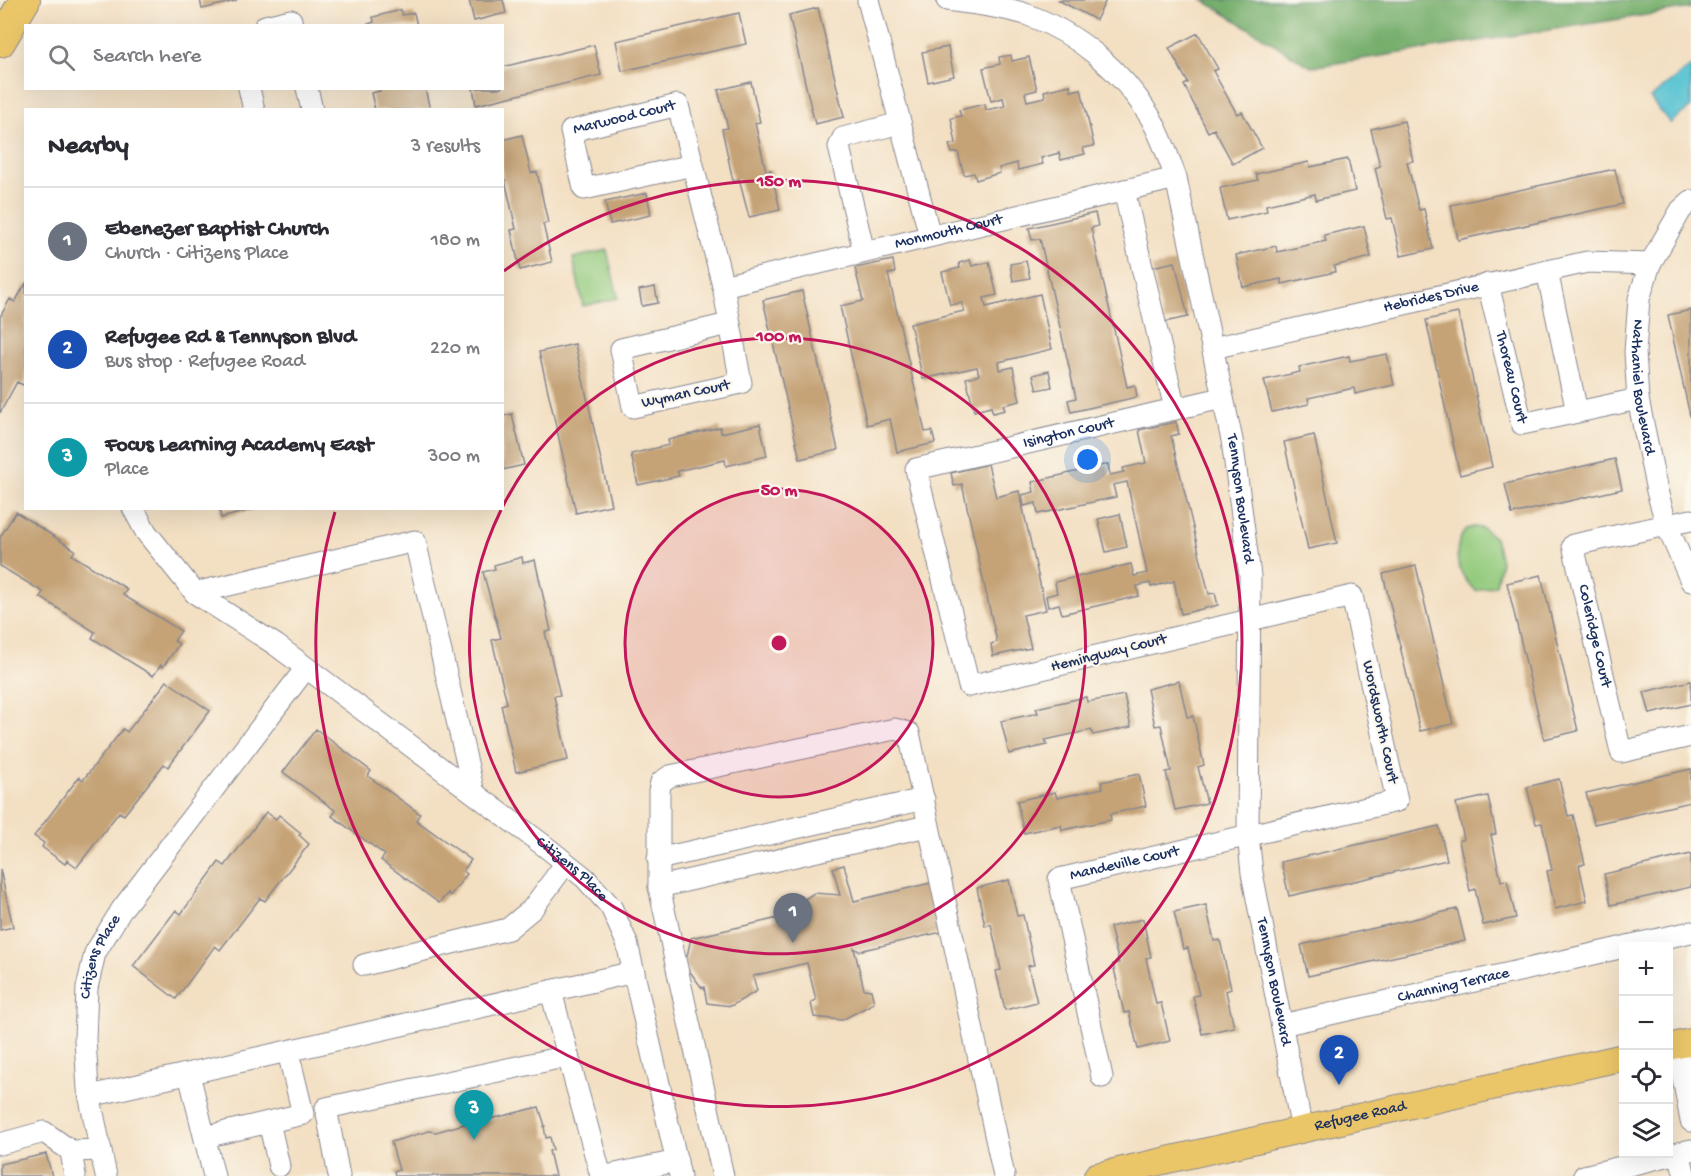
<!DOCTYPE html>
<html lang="en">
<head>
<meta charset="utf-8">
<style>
  body { margin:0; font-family:"Gochi Hand",sans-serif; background:#f7f7f7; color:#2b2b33 }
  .controls { position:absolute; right:18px; bottom:18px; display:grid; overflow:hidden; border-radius:0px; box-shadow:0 6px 24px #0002 }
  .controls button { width:54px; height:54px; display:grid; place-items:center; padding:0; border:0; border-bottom:2px solid #e1e1e2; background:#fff; color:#2b2b33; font:30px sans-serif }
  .you { position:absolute; left:1088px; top:460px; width:21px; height:21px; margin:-15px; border:4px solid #fff; border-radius:50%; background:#1a73e8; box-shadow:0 0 0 9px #1a73e833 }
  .badge { display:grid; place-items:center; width:39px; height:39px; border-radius:50%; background:#1f6fb2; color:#fff; font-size:20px; font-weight:700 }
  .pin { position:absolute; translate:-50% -50px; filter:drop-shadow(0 2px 3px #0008) }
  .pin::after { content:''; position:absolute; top:32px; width:21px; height:18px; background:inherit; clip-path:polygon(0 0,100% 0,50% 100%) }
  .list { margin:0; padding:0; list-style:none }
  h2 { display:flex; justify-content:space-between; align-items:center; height:78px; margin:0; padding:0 24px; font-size:26px }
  h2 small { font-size:20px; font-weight:400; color:#7c7c81 }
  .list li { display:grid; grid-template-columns:39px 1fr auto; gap:18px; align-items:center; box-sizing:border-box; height:108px; padding:0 24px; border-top:2px solid #e1e1e2 }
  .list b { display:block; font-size:22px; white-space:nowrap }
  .list p { margin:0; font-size:20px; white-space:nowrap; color:#7c7c81 }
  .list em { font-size:20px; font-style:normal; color:#7c7c81 }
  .icon { flex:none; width:33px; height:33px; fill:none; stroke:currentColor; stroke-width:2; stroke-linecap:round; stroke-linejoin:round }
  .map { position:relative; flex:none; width:1691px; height:1176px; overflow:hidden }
  .search { position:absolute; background:#fff; box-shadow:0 6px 24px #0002; left:24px; top:24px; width:480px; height:66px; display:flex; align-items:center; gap:15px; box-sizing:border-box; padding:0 21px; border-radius:0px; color:#7c7c81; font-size:22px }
  .panel { position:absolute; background:#fff; box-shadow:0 6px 24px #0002; left:24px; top:108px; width:480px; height:402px; border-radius:0px }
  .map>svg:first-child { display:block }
</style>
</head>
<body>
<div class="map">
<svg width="1691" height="1176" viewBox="0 0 1691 1176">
  <rect width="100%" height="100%" fill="#fbf7ec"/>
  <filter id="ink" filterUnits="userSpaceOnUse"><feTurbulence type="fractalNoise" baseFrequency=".0167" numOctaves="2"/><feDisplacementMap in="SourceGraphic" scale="12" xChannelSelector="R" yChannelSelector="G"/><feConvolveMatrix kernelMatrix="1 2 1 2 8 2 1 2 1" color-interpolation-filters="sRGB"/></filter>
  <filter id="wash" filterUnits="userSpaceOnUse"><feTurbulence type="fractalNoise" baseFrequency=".008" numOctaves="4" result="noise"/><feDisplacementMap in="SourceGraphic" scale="24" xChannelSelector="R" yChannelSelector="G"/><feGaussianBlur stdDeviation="1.35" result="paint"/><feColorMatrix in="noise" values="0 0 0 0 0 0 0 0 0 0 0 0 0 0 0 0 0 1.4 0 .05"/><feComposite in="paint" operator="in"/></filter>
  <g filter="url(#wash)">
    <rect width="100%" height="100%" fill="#f3dfc2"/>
    <path fill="#93ca7d" stroke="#577c6e" stroke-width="1.5" d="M607,250L618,298L583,306L573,258Z
      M1474,527L1482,528L1495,538L1501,561L1496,585L1476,591C1457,575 1450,550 1466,529Z"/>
    <path fill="#76ae6c" stroke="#486e65" stroke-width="1.5" d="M1203,0H1691V8L1311,67Z"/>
    <path fill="#58c3d2" stroke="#3a7998" stroke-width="1.5" d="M1691,66V107L1670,123L1650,98Z"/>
    <g id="blocks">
      <path fill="#c5a377" d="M200,0H236V1L202,9Z
        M469,0H503L506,13L474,21Z
        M1058,0H1106L1096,20Z
        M818,8L844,117L815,124L789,15Z
        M401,10L402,15L414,13L417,26H363L374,22L373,17Z
        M739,13L746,44L622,71L616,41Z
        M1198,33L1218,69L1213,71L1237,114L1242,112L1262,148L1233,164L1214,129L1208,132L1184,85L1188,83L1169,48Z
        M594,45L601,75L476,105L473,88H502V67Z
        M948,47L954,76L928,82L922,52Z
        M1011,55L1012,61L1029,57L1037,90L1025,93L1027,101L1045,97L1044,91L1070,85L1071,91L1081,89L1094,146L1083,148L1085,154L1061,160L1059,153L1041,158L1043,164L1018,170L1017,163L999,168L1000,173L976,180L974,173L964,175L958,152L952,153L949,145L956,143L951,118L961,116L959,110L985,104L986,110L1005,106L1003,98L991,101L983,68L1000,64L999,57Z
        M751,82L760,122L755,123L766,171L771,170L780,210L749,217L739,179L733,181L722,129L728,128L718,90Z
        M379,88H425L430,110H375L371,93L380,91Z
        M1404,121L1413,161L1407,162L1419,210L1424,209L1433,249L1401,256L1392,218L1387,219L1375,168L1380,166L1371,129Z
        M522,135L531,173L537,172L548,223L543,224L552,262L520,270L511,230L516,229L505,180L502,181V140Z
        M1348,159L1355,191L1316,200L1315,194L1266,205L1267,211L1227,220L1220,188L1258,180L1256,174L1309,162L1310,167Z
        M1615,169L1623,204L1458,240L1451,205Z
        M647,193L651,215L610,224L605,202Z
        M1095,213L1098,226L1091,228L1127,387L1135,385L1137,397L1071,412L1068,400L1076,398L1040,239L1032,240L1029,228Z
        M1364,226L1371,257L1334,266L1335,272L1282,284L1281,279L1243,287L1236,255L1276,246L1277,252L1326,241L1324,235Z
        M893,260L895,273L888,274L925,432L932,431L935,443L897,452L890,419L867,425L840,306L863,301L855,268Z
        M970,260L972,266L989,262L997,295L984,298L986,307L1040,294L1052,349L999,362L1000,370L1013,367L1020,401L1003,405L1005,410L993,413L991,407L974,411L966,378L979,375L977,367L923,379L910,324L964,311L962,303L950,305L942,272L960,268L959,263Z
        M1026,261L1030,278L1013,281L1010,264Z
        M1175,262L1188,317L1164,322L1152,267Z
        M26,283V380L23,385L17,382L0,413V317L10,299L15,302Z
        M655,287L658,303L642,306L639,290Z
        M802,291L838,450L800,459L763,300Z
        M1691,310V416H1690L1668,315Z
        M1458,313L1492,467L1460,475L1426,320Z
        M575,344L611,505L576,513L539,352Z
        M1387,354L1394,385L1355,394L1354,388L1308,398L1309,404L1272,412L1264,380L1300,372L1299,367L1349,356L1350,361Z
        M1049,371L1052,387L1037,390L1033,375Z
        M512,414L524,465L502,470V416Z
        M1176,422L1179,434L1171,436L1209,594L1215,593L1218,605L1181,614L1174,581L1151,587L1150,583L1137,586L1139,596L1062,614L1059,604L1048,607L1046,596L1057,593L1055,582L1131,564L1134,576L1147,573L1127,482L1113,485L1116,497L1038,514L1036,503L1024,506L1022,495L1034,492L1032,482L1108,464L1110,475L1124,472L1123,468L1146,463L1139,430Z
        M760,424L767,456L726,466L725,460L677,471L679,476L638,485L631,454L669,445L668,440L720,427L721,433Z
        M1314,435L1337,543L1308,549L1284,442Z
        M1615,459L1622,489L1512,514L1505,484Z
        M988,464L996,497L1019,491L1046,610L1023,615L1031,648L993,656L991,644L997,642L962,484L954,486L951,473Z
        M219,508H255V509L221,518Z
        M16,512L75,550L72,555L127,589L123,595L181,631L174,641L179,644L163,667L161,665L153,676L92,638L95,632L40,597L43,592L0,566V537Z
        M1120,514L1127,547L1106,552L1098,519Z
        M522,557L523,563L535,560L551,631L545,632L560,695L554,696L568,760L516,772L501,705L507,703L492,640L501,638L483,572L495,569L494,565Z
        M1416,566L1453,724L1420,731L1383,574Z
        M1541,575L1578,731L1544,739L1507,583Z
        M167,681L210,711L168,767L164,764L124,815L119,812L77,867L67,860L65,864L42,847L44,843L34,836L79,777L83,780L123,729L127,732Z
        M1179,681L1187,717L1193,716L1204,765L1198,767L1207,803L1175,810L1166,772L1171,771L1161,725L1155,726L1147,689Z
        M1691,681V704L1650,714L1644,692Z
        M1124,695L1131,727L1093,735L1091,730L1045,740L1047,745L1009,754L1001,721L1038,713L1036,708L1086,697L1087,702Z
        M316,729L371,771L368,776L420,814L416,820L471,860L463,871L467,874L450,896L448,893L439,903L381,860L385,855L332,816L336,811L283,772Z
        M1691,769V802L1594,824L1586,793Z
        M1139,774L1146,806L1110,814L1111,820L1062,830L1061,825L1024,833L1017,801L1055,792L1057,798L1103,788L1101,782Z
        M1559,779L1568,816L1573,815L1585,864L1579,865L1587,901L1555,909L1547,871L1552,870L1542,823L1536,824L1527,787Z
        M1488,796L1496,834L1491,835L1501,881L1507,880L1516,918L1483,925L1475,889L1470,891L1459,841L1464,839L1456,803Z
        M266,812L276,819L279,815L301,833L299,835L309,844L265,901L260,898L220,950L215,946L176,999L133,966L176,910L181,914L219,862L225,866Z
        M1439,826L1447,860L1289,896L1281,862Z
        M1691,854V887L1611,905L1604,874Z
        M844,865L854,901L931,883L942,932L859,951L854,948L864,989L871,990L874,1003L842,1020L814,1017L811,1003L816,1000L807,963L753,976L757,991L731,1006L707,1003L704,987L702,988L685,965L691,938L796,914L794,906L814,893L840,895L833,868Z
        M0,869L13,927L0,930Z
        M1009,880L1017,916L1023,915L1034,965L1028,966L1037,1002L1005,1010L996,971L1001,970L991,924L985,926L977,888Z
        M1206,905L1214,941L1220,940L1231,989L1226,991L1234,1027L1202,1034L1193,996L1199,995L1188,948L1183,949L1174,912Z
        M1457,909L1465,941L1308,976L1301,945Z
        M1143,919L1151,957L1146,958L1156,1004L1161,1003L1170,1041L1138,1049L1129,1012L1124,1013L1113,964L1119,963L1110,927Z
        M539,1107L545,1126H544L546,1138L550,1137L553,1150L549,1151L555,1176H395L394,1171L399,1170L391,1142L429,1131L436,1132L478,1120V1122Z
        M46,1154L52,1176H0V1164Z"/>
    </g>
  </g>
  <g filter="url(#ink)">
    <use href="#blocks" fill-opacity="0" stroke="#878790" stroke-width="1.5"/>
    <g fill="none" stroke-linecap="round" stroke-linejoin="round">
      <defs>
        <g id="minor">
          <path d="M868,0L930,236"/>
          <path id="s1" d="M947,0C974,4 1002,6 1028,15C1077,33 1121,70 1149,115C1161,134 1168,157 1176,178L1232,440L1250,576L1248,835L1252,873L1302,1130"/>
          <path d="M265,26L291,20L292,26"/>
          <path d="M249,88L254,110"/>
          <path d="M307,88L312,110"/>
          <path id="s2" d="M693,165L584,189L571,131L678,105L723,286L741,383L633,407L621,349L729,324"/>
          <path d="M1124,190L1175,409"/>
          <path id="s3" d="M1691,201L1681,210L1650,264L1639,299L1635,352L1638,399L1657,491L1667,526L1691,581"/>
          <path d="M864,252L839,147L843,138L900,123"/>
          <path d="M1547,271L1577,412"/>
          <path id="s4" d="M1488,284L1522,424L1638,399"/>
          <path id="s5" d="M723,286L1176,178"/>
          <path id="s6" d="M1213,348L1587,262L1650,264"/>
          <path id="s7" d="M133,508L146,532L195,593L276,645L546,847L585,878L611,907L627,943L680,1176"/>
          <path id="s8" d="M1691,520L1573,545L1621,752L1691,736"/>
          <path d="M195,593L415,541L474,793"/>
          <path d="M658,859L924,799"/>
          <path d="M659,887V791L661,782L670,776L895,729L909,733L1004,1176"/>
          <path d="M1627,946L1691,932"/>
          <path d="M364,965L508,929L532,909L566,863"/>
          <path d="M551,991L568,1056"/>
          <path id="s9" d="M1282,1025L1624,947"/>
          <path d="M1677,1045L1691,1121"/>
          <path d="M189,1074L214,1176"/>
          <path id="s10" d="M1102,1077L1059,879L1397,801L1352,596L969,686L916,469L1222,398"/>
          <path d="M90,1096L634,972"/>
          <path d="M269,1122L279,1166"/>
          <path d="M205,1137L303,1114L288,1052"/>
          <path d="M0,1144L44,1132L71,1151L101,1150"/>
          <path d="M71,1151L75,1176"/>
          <path d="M1679,1153L1685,1176"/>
          <path id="s11" d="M106,1176L88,1089L85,1039L87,988L95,953L122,909L306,668"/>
          <path d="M339,1176L326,1108L568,1056L601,1176"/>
          <path d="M606,1176L677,1161"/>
          <path d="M723,1176L659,887L927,826"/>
          <path d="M1584,1176L1691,1150"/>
        </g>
        <g id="major">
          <path d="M1668,1047L1691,1042"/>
          <path id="s12" d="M1097,1176L1624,1057"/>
        </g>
        <path id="highway" d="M0,42L25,0"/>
      </defs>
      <use href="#minor" stroke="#878790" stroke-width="23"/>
      <use href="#major" stroke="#878790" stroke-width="28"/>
      <use href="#highway" stroke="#878790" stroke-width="32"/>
      <use href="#minor" stroke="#fff" stroke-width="21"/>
      <use href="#major" stroke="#ebc669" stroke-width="26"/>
      <use href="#highway" stroke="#ebc669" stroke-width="30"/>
    </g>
  </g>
  <circle cx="779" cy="643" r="154" fill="#c2185b" fill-opacity=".12"/>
  <g fill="none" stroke="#c2185b" stroke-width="3">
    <circle cx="779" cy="643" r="154"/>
    <path d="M503 506A308 308 0 1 1 501 510"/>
    <path d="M504 271A463 463 0 1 1 335 512"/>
  </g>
  <g text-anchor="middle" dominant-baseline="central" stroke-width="4.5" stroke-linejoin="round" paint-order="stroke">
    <g font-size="16" fill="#1b2f5e" stroke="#fbf7ec">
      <text stroke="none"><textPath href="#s2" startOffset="226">Marwood Court</textPath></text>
      <text stroke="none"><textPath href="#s5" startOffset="232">Monmouth Court</textPath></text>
      <text stroke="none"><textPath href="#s6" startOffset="224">Hebrides Drive</textPath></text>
      <text stroke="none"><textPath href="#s4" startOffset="96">Thoreau Court</textPath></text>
      <text stroke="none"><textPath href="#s3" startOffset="201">Nathaniel Boulevard</textPath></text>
      <text transform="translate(686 395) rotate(-12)">Wyman Court</text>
      <text stroke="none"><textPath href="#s10" startOffset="1533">Isington Court</textPath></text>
      <text stroke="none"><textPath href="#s1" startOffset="638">Tennyson Boulevard</textPath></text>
      <text stroke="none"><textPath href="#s8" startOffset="214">Coleridge Court</textPath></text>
      <text transform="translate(1109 654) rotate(-14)">Hemingway Court</text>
      <text transform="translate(1379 722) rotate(78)">Wordsworth Court</text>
      <text stroke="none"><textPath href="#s10" startOffset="270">Mandeville Court</textPath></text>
      <text stroke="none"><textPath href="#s7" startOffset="573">Citizens Place</textPath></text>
      <text stroke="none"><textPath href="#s11" startOffset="224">Citizens Place</textPath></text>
      <text stroke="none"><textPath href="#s1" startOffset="1124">Tennyson Boulevard</textPath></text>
      <text stroke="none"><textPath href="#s9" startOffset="176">Channing Terrace</textPath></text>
      <text stroke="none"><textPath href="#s12" startOffset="270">Refugee Road</textPath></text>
    </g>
  </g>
  <circle cx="779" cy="643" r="9" fill="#c2185b" stroke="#fbf7ec" stroke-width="3"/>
  <g font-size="18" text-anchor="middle" font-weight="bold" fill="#c2185b" stroke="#fbf7ec" stroke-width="4.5" stroke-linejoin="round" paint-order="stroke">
    <text x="779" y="186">150 m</text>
    <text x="779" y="341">100 m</text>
    <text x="779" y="495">50 m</text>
  </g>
</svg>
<div class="controls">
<button>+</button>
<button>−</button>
<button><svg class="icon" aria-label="locate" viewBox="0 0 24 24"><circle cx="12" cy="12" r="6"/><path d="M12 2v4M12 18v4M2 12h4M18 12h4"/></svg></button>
<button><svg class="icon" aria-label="layers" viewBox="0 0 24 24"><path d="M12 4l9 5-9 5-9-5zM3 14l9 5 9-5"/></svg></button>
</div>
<div class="you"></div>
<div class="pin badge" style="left:793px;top:943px;background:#6b7280">1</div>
<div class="pin badge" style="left:1339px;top:1085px;background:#1a4fb4">2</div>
<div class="pin badge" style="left:474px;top:1140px;background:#0f9aa8">3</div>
<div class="search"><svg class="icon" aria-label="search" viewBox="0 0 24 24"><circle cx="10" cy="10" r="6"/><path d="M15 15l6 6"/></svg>Search here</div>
<section class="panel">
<h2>Nearby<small>3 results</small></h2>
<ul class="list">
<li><span class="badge" style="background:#6b7280">1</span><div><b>Ebenezer Baptist Church</b><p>Church · Citizens Place</p></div><em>180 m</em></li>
<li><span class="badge" style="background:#1a4fb4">2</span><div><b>Refugee Rd &amp; Tennyson Blvd</b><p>Bus stop · Refugee Road</p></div><em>220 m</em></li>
<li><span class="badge" style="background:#0f9aa8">3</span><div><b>Focus Learning Academy East</b><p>Place</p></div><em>300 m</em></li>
</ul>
</section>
</div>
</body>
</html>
